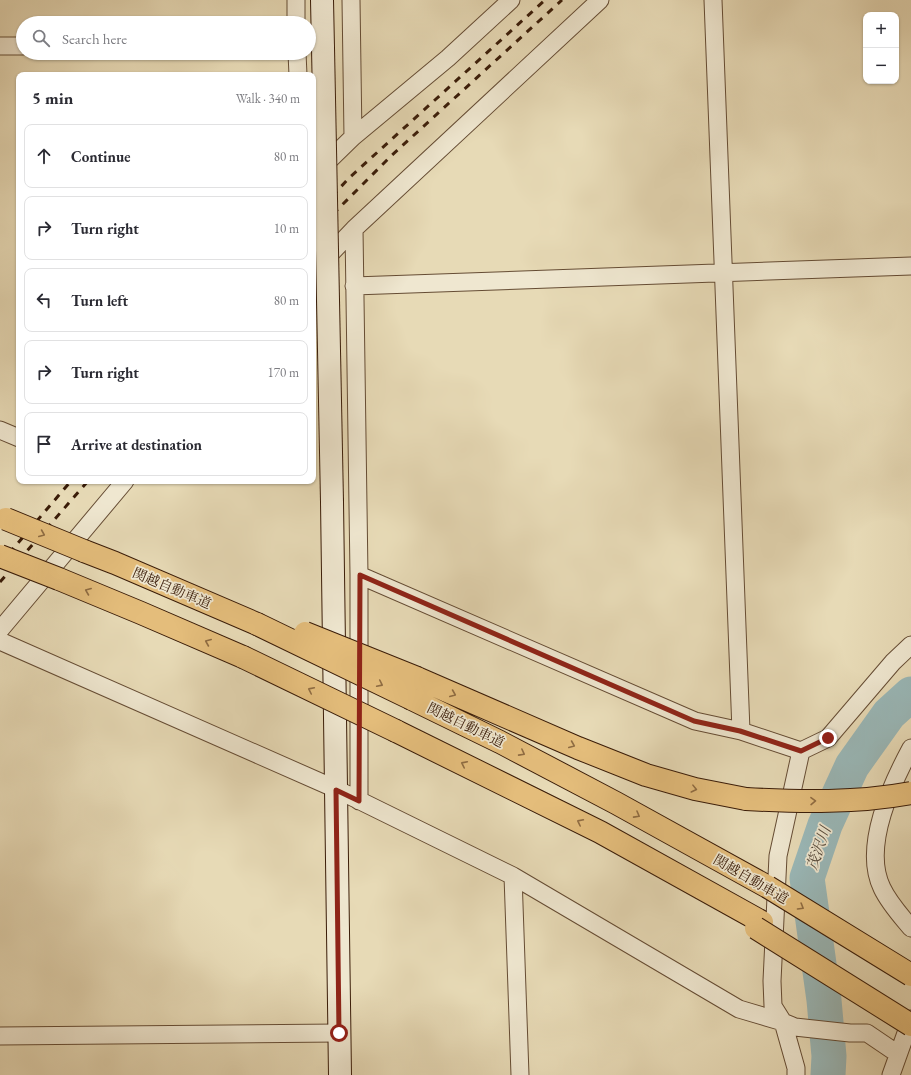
<!DOCTYPE html>
<html lang="en">
<head>
<meta charset="utf-8">
<style>
  body { margin:0; font-family:"EB Garamond","Noto Serif JP",serif; background:#f7f7f7; color:#2b2b33 }
  .controls { position:absolute; right:12px; top:12px; display:grid; overflow:hidden; border-radius:8px; box-shadow:0 1px 3px #0004 }
  .controls button { width:36px; height:36px; display:grid; place-items:center; padding:0; border:0; border-bottom:1px solid #e1e1e2; background:#fff; color:#2b2b33; font:20px sans-serif }
  .stop { position:absolute; width:12px; height:12px; margin:-9px; border:3px solid #8f2418; border-radius:50%; background:#fff }
  .stop.end { background:#8f2418; border-color:#fff; box-shadow:0 1px 4px #0008 }
  .list { margin:0; padding:0; list-style:none }
  h2 { display:flex; justify-content:space-between; align-items:center; height:52px; margin:0; padding:0 16px; font-size:17px }
  h2 small { font-size:13px; font-weight:400; color:#7c7c81 }
  .list li { display:grid; grid-template-columns:26px 1fr auto; gap:12px; align-items:center; box-sizing:border-box; height:64px; margin:0 8px 8px; padding:0 8px; border:1px solid #e1e1e2; border-radius:8px }
  .list b { display:block; font-size:15px; white-space:nowrap }
  .list em { font-size:13px; font-style:normal; color:#7c7c81 }
  .icon { flex:none; width:22px; height:22px; fill:none; stroke:currentColor; stroke-width:2; stroke-linecap:round; stroke-linejoin:round }
  .map { position:relative; flex:none; width:911px; height:1075px; overflow:hidden }
  .search { position:absolute; background:#fff; box-shadow:0 1px 3px #0004; left:16px; top:16px; width:300px; height:44px; display:flex; align-items:center; gap:10px; box-sizing:border-box; padding:0 14px; border-radius:22px; color:#7c7c81; font-size:15px }
  .panel { position:absolute; background:#fff; box-shadow:0 1px 3px #0004; left:16px; top:72px; width:300px; height:412px; border-radius:8px }
  .map>svg:first-child { display:block }
</style>
</head>
<body>
<div class="map">
<svg width="911" height="1075" viewBox="0 0 911 1075">
  <rect width="100%" height="100%" fill="#e7dab6"/>
  <filter id="stains"><feTurbulence type="fractalNoise" baseFrequency=".005" numOctaves="4"/><feColorMatrix values="0 0 0 0 .2 0 0 0 0 .09 0 0 0 0 .02 0 0 0 .5 -.17"/></filter>
  <radialGradient id="worn" r=".72"><stop offset=".6" stop-color="#630" stop-opacity="0"/><stop offset="1" stop-color="#630" stop-opacity=".3"/></radialGradient>
  <g fill="none" stroke-linecap="round" stroke-linejoin="round">
    <path stroke="#9ab8b8" stroke-width="35" d="M828,1075L829,1056L824,1000L807,878L825,825L852,766L889,714L911,694"/>
    <defs>
      <path id="street" d="M296,0V23
        M351,0L353,137
        M713,0L741,731
        M0,46H23
        M297,53L298,75
        M313,176L353,137L448,58L511,0
        M354,229L359,575V801
        M313,272L354,229L600,0
        M354,286L911,266
        M0,430L19,438
        M359,575L695,721L741,731L801,751L828,738L893,662L911,645
        M0,630L125,481
        M0,641L336,789L513,876L739,1009L783,1022L795,1027L850,1033H867L898,1054
        M911,748C891,785 862,847 882,888C889,903 901,916 911,928
        M513,876L520,1075
        M0,1036L339,1033
        M796,1075V1068L783,1022L773,1006L772,981L778,856L801,751
        M891,1075L911,1019"/>
      <path id="secondary" d="M322,0L323,48
        M332,502L340,1075"/>
      <path id="highway" d="M84,551L115,563L257,624
        M59,579L141,613L243,657
        M417,678L578,748L646,775L695,789L746,799
        M412,699L500,742L616,803L768,887
        M396,731L600,832L762,922"/>
    </defs>
    <use href="#street" stroke="#654c34" stroke-width="19"/>
    <use href="#secondary" stroke="#3a1c08" stroke-width="24"/>
    <use href="#highway" stroke="#3a1c08" stroke-width="24"/>
    <use href="#street" stroke="#efe7d0" stroke-width="17"/>
    <use href="#secondary" stroke="#efe7d0" stroke-width="22"/>
    <use href="#highway" stroke="#e4bd7b" stroke-width="22"/>
    <path stroke="#3a1c08" stroke-width="3" stroke-dasharray="7 7" stroke-linecap="butt" d="M313,217L349,178L545,0
      M313,234L391,156L562,0
      M0,564L71,481
      M0,582L88,481"/>
    <defs>
      <path id="secondary-bridge" d="M323,48L332,502"/>
      <path id="highway-bridge" d="M6,519L84,551
        M0,556L59,579
        M257,624L412,699
        M305,633L417,678
        M243,657L396,731
        M746,799C801,802 857,803 911,793
        M768,887L911,975
        M756,928L911,1025"/>
    </defs>
    <use href="#secondary-bridge" stroke="#3a1c08" stroke-width="24" stroke-linecap="butt"/>
    <use href="#highway-bridge" stroke="#3a1c08" stroke-width="24" stroke-linecap="butt"/>
    <use href="#secondary-bridge" stroke="#efe7d0" stroke-width="22"/>
    <use href="#highway-bridge" stroke="#e4bd7b" stroke-width="22"/>
  </g>
  <defs><path id="oneway-chevron" d="M-2-3.5L2.5 0L-2 3.5" fill="none" stroke-width="1.6" stroke-linecap="round" stroke-linejoin="round"/></defs>
  <g stroke="#8f6c42">
    <use href="#oneway-chevron" transform="translate(42 534) rotate(23)"/>
    <use href="#oneway-chevron" transform="translate(88 591) rotate(-158)"/>
    <use href="#oneway-chevron" transform="translate(208 642) rotate(-157)"/>
    <use href="#oneway-chevron" transform="translate(380 684) rotate(26)"/>
    <use href="#oneway-chevron" transform="translate(311 690) rotate(-154)"/>
    <use href="#oneway-chevron" transform="translate(453 694) rotate(23)"/>
    <use href="#oneway-chevron" transform="translate(572 745) rotate(23)"/>
    <use href="#oneway-chevron" transform="translate(522 753) rotate(28)"/>
    <use href="#oneway-chevron" transform="translate(464 764) rotate(-154)"/>
    <use href="#oneway-chevron" transform="translate(694 789) rotate(14)"/>
    <use href="#oneway-chevron" transform="translate(813 801) rotate(-1)"/>
    <use href="#oneway-chevron" transform="translate(637 815) rotate(29)"/>
    <use href="#oneway-chevron" transform="translate(580 822) rotate(-153)"/>
    <use href="#oneway-chevron" transform="translate(801 907) rotate(31)"/>
  </g>
  <g fill="none" stroke-linecap="round" stroke-linejoin="round">
    <path stroke="#8f2418" stroke-width="5" d="M339,1033L336,790L359,801L360,575L694,721L740,731L801,751L828,738"/>
  </g>
  <g text-anchor="middle" dominant-baseline="central" stroke-width="3.5" stroke-linejoin="round" paint-order="stroke">
    <g font-size="14" fill="#3a1c08" stroke="#efe7d0">
      <text transform="translate(172 588) rotate(23)">関越自動車道</text>
      <text transform="translate(466 725) rotate(26)">関越自動車道</text>
      <text transform="translate(751 879) rotate(30)">関越自動車道</text>
    </g>
    <g font-size="15" font-style="italic" fill="#574b3d" stroke="#efe7d0">
      <text transform="translate(818 848) rotate(-71)">茂沢川</text>
    </g>
  </g>
  <rect width="100%" height="100%" filter="url(#stains)"/>
  <rect width="100%" height="100%" fill="url(#worn)"/>
</svg>
<div class="controls">
<button>+</button>
<button>−</button>
</div>
<div class="stop" style="left:339px;top:1033px"></div>
<div class="stop end" style="left:828px;top:738px"></div>
<div class="search"><svg class="icon" aria-label="search" viewBox="0 0 24 24"><circle cx="10" cy="10" r="6"/><path d="M15 15l6 6"/></svg>Search here</div>
<section class="panel">
<h2>5 min<small>Walk · 340 m</small></h2>
<ul class="list">
<li><svg class="icon" aria-label="ahead" viewBox="0 0 24 24"><path d="M12 20V5M6 11l6-6 6 6"/></svg><div><b>Continue</b></div><em>80 m</em></li>
<li><svg class="icon" aria-label="right" viewBox="0 0 24 24"><path d="M7 20v-9h11M14 6l5 5-5 5"/></svg><div><b>Turn right</b></div><em>10 m</em></li>
<li><svg class="icon" aria-label="left" viewBox="0 0 24 24"><path d="M17 20v-9H6M10 6l-5 5 5 5"/></svg><div><b>Turn left</b></div><em>80 m</em></li>
<li><svg class="icon" aria-label="right" viewBox="0 0 24 24"><path d="M7 20v-9h11M14 6l5 5-5 5"/></svg><div><b>Turn right</b></div><em>170 m</em></li>
<li><svg class="icon" aria-label="arrive" viewBox="0 0 24 24"><path d="M6 21V4h12l-3 4 3 4H6"/></svg><div><b>Arrive at destination</b></div></li>
</ul>
</section>
</div>
</body>
</html>
